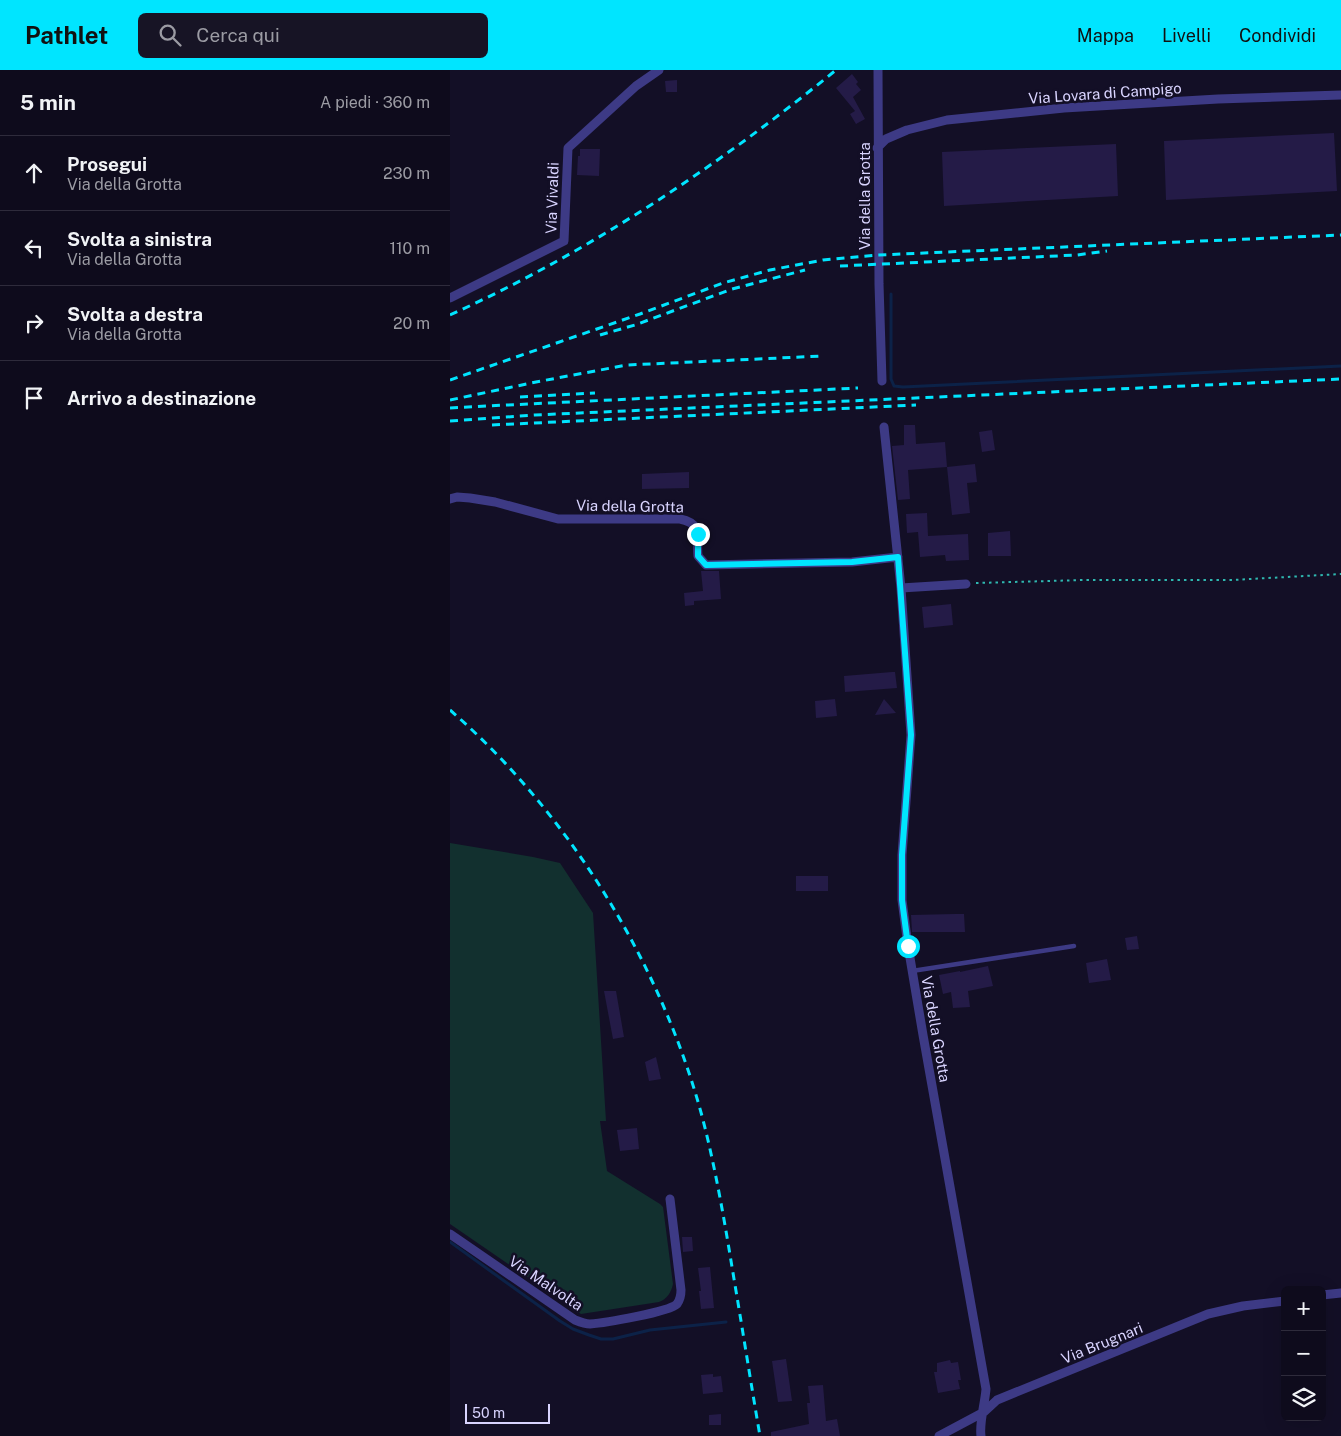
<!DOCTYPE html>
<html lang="it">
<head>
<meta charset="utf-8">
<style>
  body { margin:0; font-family:"Public Sans",sans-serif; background:#171425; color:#f1f3f6 }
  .controls { position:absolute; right:15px; bottom:15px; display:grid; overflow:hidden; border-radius:8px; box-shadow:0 5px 20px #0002 }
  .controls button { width:45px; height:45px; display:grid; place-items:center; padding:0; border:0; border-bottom:1px solid #2e2b3b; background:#0e0b1c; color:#f1f3f6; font:25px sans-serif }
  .scale { position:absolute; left:15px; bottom:12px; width:85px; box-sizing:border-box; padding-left:5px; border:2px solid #d9d4ff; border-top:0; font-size:14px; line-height:18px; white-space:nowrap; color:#d9d4ff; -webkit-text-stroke:4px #130f26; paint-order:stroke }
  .stop { position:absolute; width:15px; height:15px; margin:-11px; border:4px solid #00e5ff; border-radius:50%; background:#fff }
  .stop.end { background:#00e5ff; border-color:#fff; box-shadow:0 1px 5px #0008 }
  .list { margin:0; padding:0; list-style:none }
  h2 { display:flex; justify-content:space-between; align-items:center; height:65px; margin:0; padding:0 20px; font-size:21px }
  h2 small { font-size:16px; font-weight:400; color:#9b9ba3 }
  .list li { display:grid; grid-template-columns:32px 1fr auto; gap:15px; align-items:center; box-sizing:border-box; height:75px; padding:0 20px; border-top:1px solid #2e2b3b }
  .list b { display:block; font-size:19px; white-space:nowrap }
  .list p { margin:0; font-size:16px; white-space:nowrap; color:#9b9ba3 }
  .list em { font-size:16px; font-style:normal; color:#9b9ba3 }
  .icon { flex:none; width:28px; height:28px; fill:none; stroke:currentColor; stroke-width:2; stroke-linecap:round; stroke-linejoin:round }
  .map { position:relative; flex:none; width:891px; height:1366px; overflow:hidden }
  header { display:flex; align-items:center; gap:30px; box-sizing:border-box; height:70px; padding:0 25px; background:#00e5ff; color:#111 }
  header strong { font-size:24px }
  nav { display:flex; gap:28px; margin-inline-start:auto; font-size:18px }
  .search { width:350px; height:45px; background:#171425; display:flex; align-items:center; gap:12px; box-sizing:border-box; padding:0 18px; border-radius:8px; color:#9b9ba3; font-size:19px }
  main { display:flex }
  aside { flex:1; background:#0e0b1c }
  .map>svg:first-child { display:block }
</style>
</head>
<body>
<header>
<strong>Pathlet</strong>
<div class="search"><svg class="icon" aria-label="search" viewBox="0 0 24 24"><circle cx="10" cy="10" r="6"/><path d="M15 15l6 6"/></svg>Cerca qui</div>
<nav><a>Mappa</a><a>Livelli</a><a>Condividi</a></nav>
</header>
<main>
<aside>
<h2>5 min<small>A piedi · 360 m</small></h2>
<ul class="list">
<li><svg class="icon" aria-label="ahead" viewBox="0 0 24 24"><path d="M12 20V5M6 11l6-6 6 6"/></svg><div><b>Prosegui</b><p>Via della Grotta</p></div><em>230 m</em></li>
<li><svg class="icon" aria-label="left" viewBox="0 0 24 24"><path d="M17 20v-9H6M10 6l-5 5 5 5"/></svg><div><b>Svolta a sinistra</b><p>Via della Grotta</p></div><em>110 m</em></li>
<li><svg class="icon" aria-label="right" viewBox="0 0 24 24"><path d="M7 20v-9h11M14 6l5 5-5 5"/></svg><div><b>Svolta a destra</b><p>Via della Grotta</p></div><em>20 m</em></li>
<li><svg class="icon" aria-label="arrive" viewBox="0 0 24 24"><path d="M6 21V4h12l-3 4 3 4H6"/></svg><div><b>Arrivo a destinazione</b></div></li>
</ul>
</aside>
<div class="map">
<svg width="891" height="1366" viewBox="0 0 891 1366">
  <rect width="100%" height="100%" fill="#130f26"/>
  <path fill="#12302f" d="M0,773L83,787L110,793L143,843L156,1051H150L157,1101L210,1134L213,1137L223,1214C221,1223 217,1229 209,1232L131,1244L0,1154Z"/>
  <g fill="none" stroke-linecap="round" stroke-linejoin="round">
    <path stroke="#0c2248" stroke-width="3" d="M441,224V309L444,316L453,317L891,296
      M0,1172L110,1251L123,1259L139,1265L151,1269H163L200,1260L276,1252"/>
  </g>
  <path fill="#241b47" d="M402,4L408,12L406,14L411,20L403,27L415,49L406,54L400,44L405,41L386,18Z
    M227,10V22H216L215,11Z
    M884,63L887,121L716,130L714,71Z
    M666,74L668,126L494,136L492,82Z
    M130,79H150L149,106L127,105L128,86H130Z
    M454,355H465L466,374L495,372L497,397L458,400L460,429L448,430L442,376L454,375Z
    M542,360L545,380L532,382L529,362Z
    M525,394L527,412L517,413L520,443L502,445L497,397Z
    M239,402V418L192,419V404Z
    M477,443L478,466L518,464L519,490L496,491L495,485L470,487L468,462L457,463L456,444Z
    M560,461L561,486H538V463Z
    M251,501H269L271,529L244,531V535L235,536L234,523L253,521Z
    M501,534L503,555L474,558L472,537Z
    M442,602H445L447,618L395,622L394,606Z
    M385,629L387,646L366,648L365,631Z
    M434,629L446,643L425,645Z
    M346,806H378V821H346Z
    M505,844H514L515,862H462L461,845Z
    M687,866L689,879L677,880L675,868Z
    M657,889L661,910L639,913L636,893Z
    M538,896L543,916L518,921L520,937L503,938L501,922L493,924L489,905L510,901V902Z
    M154,921H166L174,967L163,969Z
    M206,987L211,1009L199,1011L195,992Z
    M187,1058L189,1079L170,1081L167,1060Z
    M232,1167H242L243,1181L233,1182Z
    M260,1197L264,1238L251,1239L249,1221H251L248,1198Z
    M336,1289L342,1331L328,1332L322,1291Z
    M500,1290L501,1293L508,1292L511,1310H508L510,1319L488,1323L484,1302H487V1293Z
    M263,1304V1307L271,1306L273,1322L253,1324L251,1305Z
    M373,1315L376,1351L387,1349L390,1366H321V1362L359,1354L357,1333H360L358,1316Z
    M271,1344V1355H259V1345Z"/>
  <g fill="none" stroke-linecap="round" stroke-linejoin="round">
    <path stroke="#2fb8b0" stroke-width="2" stroke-dasharray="2.5 4" stroke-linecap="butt" d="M526,513L634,510H782L891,504"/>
    <path stroke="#3d3a85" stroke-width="4.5" d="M462,901L624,876"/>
    <path stroke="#3d3a85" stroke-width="9" d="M428,0L429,214L432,311
      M427,78L436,69L457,60L497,50L614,38L768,29L891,25
      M0,228L114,171L118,78L186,16L209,0
      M434,357L451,518L461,665L452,785V830L458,876L473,965L536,1319C535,1333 529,1353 531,1366
      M0,429L7,427L20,428L45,432L108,449H230C254,454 246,467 248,486L256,495L402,492L448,487
      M451,518L516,514
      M0,1164L125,1250C130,1252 135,1254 140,1254C154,1253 219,1242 227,1234C230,1230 231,1225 231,1220L220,1129
      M872,1225L891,1223
      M489,1366L534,1342L547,1330L758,1244L793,1236L835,1231"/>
    <path stroke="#00e5ff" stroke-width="3" stroke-dasharray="8 6" stroke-linecap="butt" d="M390,196L627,185L657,181
      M0,245C139,182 268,96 386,0
      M150,265L185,255L282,219L355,200
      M0,310L190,244L273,213L320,200L373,190L428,185L891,165
      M70,327L145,323
      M0,330L86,312L177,295L373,286
      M0,338L37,336L408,318
      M0,351L85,345L891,309
      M42,355L466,335
      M0,640C119,743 211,894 252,1046C266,1100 275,1154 284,1209C293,1262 301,1314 310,1366"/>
  </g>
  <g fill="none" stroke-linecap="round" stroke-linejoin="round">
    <path stroke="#00e5ff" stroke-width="6" d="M248,464V486L256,495L402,492L448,487L461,665L452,785V830L458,876"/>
  </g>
  <g text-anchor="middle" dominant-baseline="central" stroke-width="5" stroke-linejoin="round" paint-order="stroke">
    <g font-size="15" fill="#d9d4ff" stroke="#130f26">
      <text transform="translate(655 23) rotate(-4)">Via Lovara di Campigo</text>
      <text transform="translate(414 126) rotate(-90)">Via della Grotta</text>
      <text transform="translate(102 128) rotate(-88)">Via Vivaldi</text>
      <text transform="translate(180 436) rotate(1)">Via della Grotta</text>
      <text transform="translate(486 959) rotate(80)">Via della Grotta</text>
      <text transform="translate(96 1213) rotate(34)">Via Malvolta</text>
      <text transform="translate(652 1273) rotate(-22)">Via Brugnari</text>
    </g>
  </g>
</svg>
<div class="controls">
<button>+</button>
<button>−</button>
<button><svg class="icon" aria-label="layers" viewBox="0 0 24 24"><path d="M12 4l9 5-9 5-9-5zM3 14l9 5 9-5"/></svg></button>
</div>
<div class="scale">50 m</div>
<div class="stop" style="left:458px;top:876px"></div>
<div class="stop end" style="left:248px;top:464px"></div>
</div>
</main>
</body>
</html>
